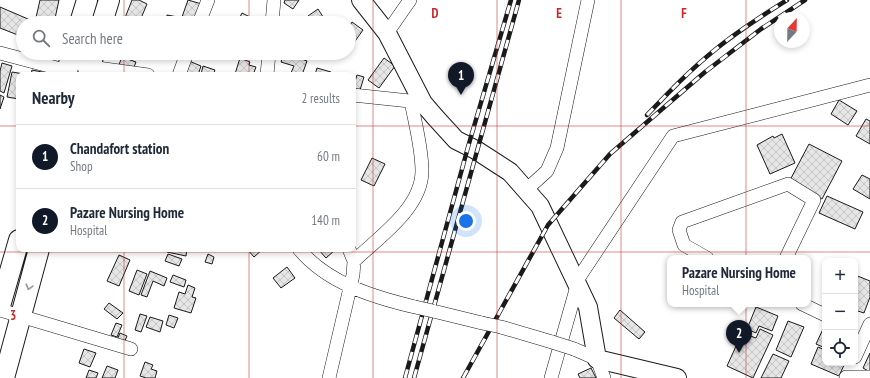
<!DOCTYPE html>
<html lang="en">
<head>
<meta charset="utf-8">
<style>
  body { margin:0; font-family:"PT Sans Narrow",sans-serif; background:#f2f2f3; color:#1f2937 }
  .controls { position:absolute; right:12px; bottom:12px; display:grid; overflow:hidden; border-radius:8px; box-shadow:0 2px 6px #0003 }
  .controls button { width:36px; height:36px; display:grid; place-items:center; padding:0; border:0; border-bottom:1px solid #e0e1e3; background:#fff; color:#1f2937; font:20px sans-serif }
  .compass { position:absolute; left:774px; top:12px; width:36px; height:36px; border-radius:50%; background:#fff; box-shadow:0 2px 6px #0003; rotate:22deg }
  .you { position:absolute; left:466px; top:221px; width:14px; height:14px; margin:-10px; border:3px solid #fff; border-radius:50%; background:#1a73e8; box-shadow:0 0 0 6px #1a73e833 }
  .badge { display:grid; place-items:center; width:26px; height:26px; border-radius:50%; background:#111827; color:#fff; font-size:13px; font-weight:700 }
  .pin { position:absolute; translate:-50% -33px; filter:drop-shadow(0 1px 2px #0008) }
  .pin::after { content:''; position:absolute; top:21px; width:14px; height:12px; background:inherit; clip-path:polygon(0 0,100% 0,50% 100%) }
  .popup { position:absolute; left:667px; top:255px; width:144px; height:52px; box-sizing:border-box; display:grid; place-content:center; border-radius:8px; background:#fff; filter:drop-shadow(0 1px 3px #0005); font-size:13px; white-space:nowrap; color:#747a83 }
  .popup b { font-size:15px; color:#1f2937 }
  .popup::after { content:''; position:absolute; left:50%; top:100%; margin-left:-8px; border:8px solid transparent; border-top-color:#fff }
  .list { margin:0; padding:0; list-style:none }
  h2 { display:flex; justify-content:space-between; align-items:center; height:52px; margin:0; padding:0 16px; font-size:17px }
  h2 small { font-size:13px; font-weight:400; color:#747a83 }
  .list li { display:grid; grid-template-columns:26px 1fr auto; gap:12px; align-items:center; box-sizing:border-box; height:64px; padding:0 16px; border-top:1px solid #e0e1e3 }
  .list b { display:block; font-size:15px; white-space:nowrap }
  .list p { margin:0; font-size:13px; white-space:nowrap; color:#747a83 }
  .list em { font-size:13px; font-style:normal; color:#747a83 }
  .icon { flex:none; width:22px; height:22px; fill:none; stroke:currentColor; stroke-width:2; stroke-linecap:round; stroke-linejoin:round }
  .map { position:relative; flex:none; width:870px; height:378px; overflow:hidden }
  .search { position:absolute; background:#fff; box-shadow:0 2px 6px #0003; left:16px; top:16px; width:340px; height:44px; display:flex; align-items:center; gap:10px; box-sizing:border-box; padding:0 14px; border-radius:22px; color:#747a83; font-size:15px }
  .panel { position:absolute; background:#fff; box-shadow:0 2px 6px #0003; left:16px; top:72px; width:340px; height:180px; border-radius:8px }
  .map>svg:first-child { display:block }
</style>
</head>
<body>
<div class="map">
<svg width="870" height="378" viewBox="0 0 870 378">
  <defs>
    <pattern id="building-cross-hatch" width="8" height="8" patternUnits="userSpaceOnUse"><rect width="8" height="8" fill="#e6e6e6"/><path d="M0 0l8 8M0 8l8-8" fill="none" stroke="#c5c5c5"/></pattern>
  </defs>
  <rect width="100%" height="100%" fill="#fff"/>
  <path fill="url(#building-cross-hatch)" stroke="#1a1a1a" d="M40,0H59L54,23H23V37L0,28V7L35,22Z
    M132,0H139L147,4L139,23H123Z
    M188,0L205,5L198,22L182,17Z
    M285,0H299L293,9L284,3Z
    M318,9L327,23H312L308,16Z
    M242,13L258,21L257,23H237Z
    M167,15L183,18L182,23H166Z
    M352,22L363,30L353,44L349,42V27Z
    M284,53L307,61L302,75H290L294,66L281,62Z
    M122,57L136,62L132,72L118,67Z
    M240,58L250,62L249,65L256,67L253,75L235,74Z
    M384,58L395,66L379,88L368,80Z
    M189,61L201,66L198,75L185,73Z
    M2,63L12,66L4,93L0,91V71Z
    M203,66L215,70L213,75L201,74Z
    M317,68L331,72L330,75H315Z
    M32,70L52,74V75H31Z
    M12,72L24,74L19,75V99L7,97Z
    M357,75L364,77L360,90L353,88Z
    M0,95L4,97L0,109Z
    M839,100L857,111L848,125L831,114Z
    M866,119L870,121V144L856,136Z
    M782,134L795,163L770,174L757,145L773,136L774,138Z
    M809,144L842,161L822,199L789,182Z
    M372,158L385,164L374,186L361,180Z
    M862,175L870,179V199L853,189Z
    M827,196L863,212L855,229L819,213Z
    M168,249H187L186,256L167,252Z
    M247,249H263L254,257Z
    M318,249H332L334,251L326,258Z
    M168,254L182,259L179,266L165,261Z
    M208,254L214,257L212,264L205,262Z
    M119,255L130,260L119,286L107,281Z
    M287,267L295,278L281,288L273,278Z
    M137,270L147,274L139,295L129,291Z
    M150,271L167,278L164,286L153,281L147,297L141,295Z
    M173,275L186,280L184,287L170,282Z
    M855,275L870,281V297L864,313L855,310Z
    M188,285L195,288L192,297L196,298L191,313L174,308L179,292L185,294Z
    M109,303L123,313L117,319L104,309Z
    M756,307L778,316L772,331L759,326L756,333L747,329Z
    M620,310L645,332L639,339L614,318Z
    M140,314L147,316L141,332L135,330Z
    M169,315L178,318L174,328L166,325Z
    M150,317L163,321L160,332L146,327Z
    M788,321L804,327L791,357L776,350Z
    M116,323L122,325L117,337L111,335Z
    M824,327L825,328V348L816,344Z
    M760,329L773,335L753,378L727,366L742,333L756,338Z
    M120,333L127,336L123,345L116,342Z
    M818,347L825,350V363H845L839,376L811,364Z
    M84,349L96,353L90,367L79,363Z
    M870,353V372L863,368Z
    M773,354L789,361L781,378H761Z
    M145,362L153,365L151,369L157,371L155,378H146L140,376Z
    M107,366L118,370L115,378H102Z
    M591,368L596,378H580L578,374Z
    M89,370L98,373L96,378H86Z"/>
  <g fill="none" stroke-linecap="round" stroke-linejoin="round">
    <defs>
      <path id="street" d="M199,23L208,0
        M272,23L274,0
        M387,33L410,0
        M0,53L68,71
        M83,66L148,75
        M179,75L187,53
        M267,75L269,53
        M353,95L419,102
        M526,190L547,171L557,148L588,0
        M299,249C327,283 373,297 415,307
        M707,258L684,245L679,230L682,222L788,184L814,200L786,258
        M354,261C379,237 422,208 422,171C422,148 415,123 411,101
        M576,282L673,136L870,85
        M802,304L825,315
        M0,310L131,349
        M433,311L482,323
        M501,327L552,342
        M574,349L597,359L604,378
        M855,357L870,324
        M846,377H870
        M329,378L353,275L354,261L349,249
        M551,378L577,286"/>
      <path id="secondary" d="M361,0L387,33L423,103L435,117L456,140L476,150L510,172L540,206L588,307L597,359L677,378"/>
      <path id="primary" d="M80,23L87,0
        M102,23L109,0
        M66,75L72,53
        M88,75L94,53
        M0,306L19,240
        M4,378L39,249"/>
    </defs>
    <use href="#street" stroke="#1a1a1a" stroke-width="14"/>
    <use href="#secondary" stroke="#1a1a1a" stroke-width="20"/>
    <use href="#primary" stroke="#1a1a1a" stroke-width="22"/>
    <use href="#street" stroke="#fff" stroke-width="13"/>
    <use href="#secondary" stroke="#fff" stroke-width="18"/>
    <use href="#primary" stroke="#fff" stroke-width="20"/>
    <defs>
      <path id="rail" d="M647,115C669,92 691,69 716,49C738,31 763,15 787,0
        M405,378L468,147L511,0
        M414,378L519,0
        M463,378L548,225L610,154L705,72L761,29L805,0"/>
    </defs>
    <use href="#rail" stroke="#1a1a1a" stroke-width="4.5"/>
    <use href="#rail" stroke="#fff" stroke-width="3" stroke-dasharray="9" stroke-linecap="butt"/>
    <defs>
      <path id="street-bridge" d="M415,307L433,311
        M482,323L501,327
        M552,342L574,349"/>
    </defs>
    <use href="#street-bridge" stroke="#1a1a1a" stroke-width="14" stroke-linecap="butt"/>
    <use href="#street-bridge" stroke="#fff" stroke-width="13"/>
  </g>
  <defs><path id="oneway-chevron" d="M-2-3.5L2.5 0L-2 3.5" fill="none" stroke-width="1.6" stroke-linecap="round" stroke-linejoin="round"/></defs>
  <use stroke="#989898" href="#oneway-chevron" transform="translate(29 287) rotate(106)"/>
  <path fill="none" stroke="#c62828" stroke-width="1" stroke-opacity="0.55" d="M124,0V23M249,0V23M373,0V378M497,0V378M621,0V378M746,0V378M124,53V75M249,53V75M0,126H19M353,126H870M124,249V378M249,249V378M0,252H870"/>
  <g font-size="13" text-anchor="middle" font-weight="bold" fill="#c62828" stroke="#fff" stroke-width="3" stroke-linejoin="round" paint-order="stroke">
    <text x="435" y="18">D</text>
    <text x="559" y="18">E</text>
    <text x="684" y="18">F</text>
    <text x="13" y="320">3</text>
  </g>
</svg>
<div class="controls">
<button>+</button>
<button>−</button>
<button><svg class="icon" aria-label="locate" viewBox="0 0 24 24"><circle cx="12" cy="12" r="6"/><path d="M12 2v4M12 18v4M2 12h4M18 12h4"/></svg></button>
</div>
<svg class="compass" viewBox="-18 -18 36 36"><path d="M0-13l5 13h-10z" fill="#e53935"/><path d="M0 13l5-13h-10z" fill="#747a83"/></svg>
<div class="you"></div>
<div class="pin badge" style="left:461px;top:95px">1</div>
<div class="pin badge" style="left:739px;top:353px">2</div>
<div class="popup"><b>Pazare Nursing Home</b>Hospital</div>
<div class="search"><svg class="icon" aria-label="search" viewBox="0 0 24 24"><circle cx="10" cy="10" r="6"/><path d="M15 15l6 6"/></svg>Search here</div>
<section class="panel">
<h2>Nearby<small>2 results</small></h2>
<ul class="list">
<li><span class="badge">1</span><div><b>Chandafort station</b><p>Shop</p></div><em>60 m</em></li>
<li><span class="badge">2</span><div><b>Pazare Nursing Home</b><p>Hospital</p></div><em>140 m</em></li>
</ul>
</section>
</div>
</body>
</html>
